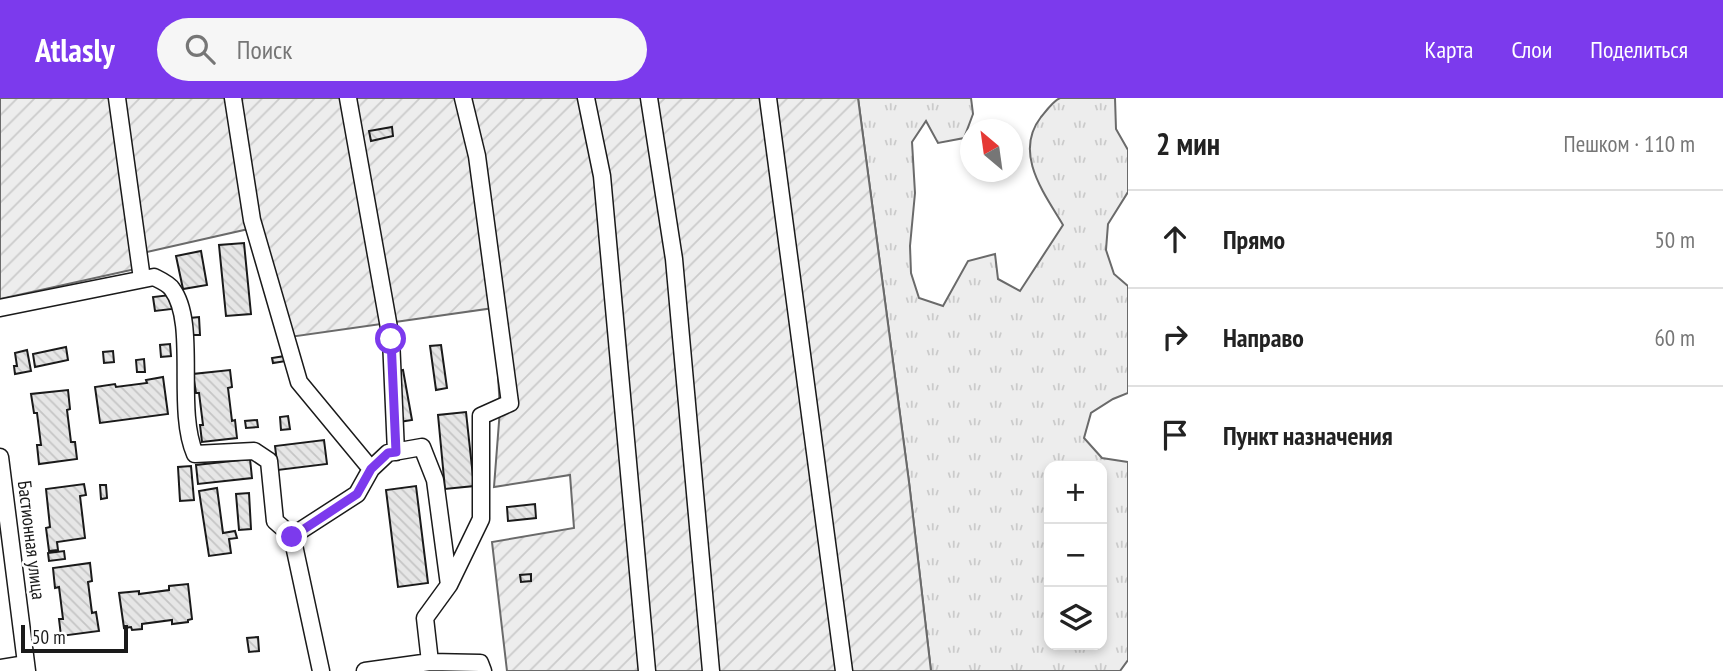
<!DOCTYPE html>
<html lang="ru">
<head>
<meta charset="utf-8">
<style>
  body { margin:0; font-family:"PT Sans Narrow",sans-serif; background:#f6f6f6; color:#222 }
  .controls { position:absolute; right:21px; bottom:21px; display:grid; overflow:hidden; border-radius:14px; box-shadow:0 4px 10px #0003 }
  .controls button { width:63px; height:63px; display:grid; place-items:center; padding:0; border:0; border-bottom:2px solid #e0e0e0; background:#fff; color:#222; font:35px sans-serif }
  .compass { position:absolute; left:960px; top:21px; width:63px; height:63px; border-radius:50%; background:#fff; box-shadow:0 4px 10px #0003; rotate:331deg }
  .scale { position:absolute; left:21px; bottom:18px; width:107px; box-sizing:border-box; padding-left:7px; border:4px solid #1a1a1a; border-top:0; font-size:19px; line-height:24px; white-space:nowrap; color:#1a1a1a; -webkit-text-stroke:5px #fff; paint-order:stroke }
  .stop { position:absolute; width:21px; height:21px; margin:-16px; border:5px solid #7c3aed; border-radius:50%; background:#fff }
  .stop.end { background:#7c3aed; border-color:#fff; box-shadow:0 2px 7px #0008 }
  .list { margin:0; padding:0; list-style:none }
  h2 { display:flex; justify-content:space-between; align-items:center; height:91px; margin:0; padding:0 28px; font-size:30px }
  h2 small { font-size:23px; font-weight:400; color:#767676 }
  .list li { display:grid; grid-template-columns:46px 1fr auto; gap:21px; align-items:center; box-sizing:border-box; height:98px; padding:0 28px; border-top:2px solid #e0e0e0 }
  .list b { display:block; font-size:26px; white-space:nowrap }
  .list em { font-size:23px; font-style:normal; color:#767676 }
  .icon { flex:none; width:38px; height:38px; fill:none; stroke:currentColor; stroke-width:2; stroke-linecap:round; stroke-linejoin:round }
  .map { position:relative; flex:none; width:1128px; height:573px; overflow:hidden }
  header { display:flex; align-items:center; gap:42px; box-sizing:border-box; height:98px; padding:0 35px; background:#7c3aed; color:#fff }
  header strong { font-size:33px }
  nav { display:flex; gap:38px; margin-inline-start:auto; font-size:24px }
  .search { width:490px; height:63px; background:#f6f6f6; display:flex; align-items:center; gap:18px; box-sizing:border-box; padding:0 24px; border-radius:38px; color:#767676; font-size:26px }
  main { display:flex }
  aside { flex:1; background:#fff }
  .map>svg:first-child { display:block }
</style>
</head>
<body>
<header>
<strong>Atlasly</strong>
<div class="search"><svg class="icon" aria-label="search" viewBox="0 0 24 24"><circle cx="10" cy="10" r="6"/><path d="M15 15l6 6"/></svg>Поиск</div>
<nav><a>Карта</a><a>Слои</a><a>Поделиться</a></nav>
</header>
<main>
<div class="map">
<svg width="1128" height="573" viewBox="0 0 1128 573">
  <defs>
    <pattern id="grass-tufts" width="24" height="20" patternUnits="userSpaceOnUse" patternTransform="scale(1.75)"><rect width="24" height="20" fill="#ededed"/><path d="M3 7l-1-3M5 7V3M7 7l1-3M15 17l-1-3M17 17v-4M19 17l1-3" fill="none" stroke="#cbcbcb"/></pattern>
    <pattern id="garden-furrows" width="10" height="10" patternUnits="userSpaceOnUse" patternTransform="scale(1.75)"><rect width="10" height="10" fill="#ededed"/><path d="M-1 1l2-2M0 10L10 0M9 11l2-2" fill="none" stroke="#cbcbcb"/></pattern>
    <pattern id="building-back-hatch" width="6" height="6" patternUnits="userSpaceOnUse" patternTransform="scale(1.75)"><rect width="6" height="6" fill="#e6e6e6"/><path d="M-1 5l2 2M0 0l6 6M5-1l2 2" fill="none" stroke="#c5c5c5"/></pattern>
  </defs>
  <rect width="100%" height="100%" fill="#fff"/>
  <path fill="url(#grass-tufts)" stroke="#6a6a6a" stroke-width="2" fill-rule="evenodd" d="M858,0H971L973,16L964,40L938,45L926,23L912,44L915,95L910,148L911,175L919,200L943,208L968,163L995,156L998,181L1020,193L1063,127C1044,95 1013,55 1041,19C1046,13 1053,3 1060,0C1069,0 1104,0 1115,0L1116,31L1128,52V94L1108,126L1106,152L1114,176L1128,188V295L1113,301L1091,315L1084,340L1102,360L1128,364V562L1120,573H931L909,384ZM1049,368H1102V547H1049Z"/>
  <path fill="url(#garden-furrows)" stroke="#6a6a6a" stroke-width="2" d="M0,0H858L909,384L931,573H507L492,444L574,430L570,377L494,389L500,311L494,210L290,239L253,130L138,156L140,170L0,201Z"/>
  <path fill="url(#building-back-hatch)" stroke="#1a1a1a" stroke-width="2" d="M392,29L393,38L371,43L369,33Z
    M244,145L251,216L226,218L219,147Z
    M201,153L207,187L183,191L176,158Z
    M170,197L172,211L155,213L153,199Z
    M199,219L200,237H191L190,220Z
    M170,246L171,258L161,259L160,247Z
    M441,247L447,290L436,292L430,248Z
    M66,249L68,262L35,269L33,256Z
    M27,252L31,273L15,276L14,268H17L15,255Z
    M113,253L114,264L104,265L103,254Z
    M285,258L286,263L273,265L272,260Z
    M144,261L145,274H137L136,262Z
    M230,272L232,289L228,290L232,323L235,322L237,340L202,344L200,327H203L199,295H196L193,276Z
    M403,272L412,322L399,324L389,275Z
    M163,279L168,316L100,325L95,289L115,286L116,289L147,285L146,282Z
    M68,292L70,311L67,312L71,344H75L77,361L39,366L37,347H41L37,315H34L31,296Z
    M466,314L474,388L445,391L438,317Z
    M288,318L290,331L281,332L280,319Z
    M257,322L258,329L246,330L245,323Z
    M324,342L327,366L278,372L275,348Z
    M250,361L252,380L198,386L196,367Z
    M191,368L194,402L180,403L178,369Z
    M84,386L86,397L80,398L85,440L57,444L58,452L49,453L46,430L50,429L46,391Z
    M100,387H106L107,400L101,401Z
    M416,388L428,485L398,489L386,392Z
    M217,390L223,435L235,433L237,440L229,441L231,455L209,458L199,393Z
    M249,395L251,431L239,432L236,396Z
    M535,406L536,420L508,423L507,409Z
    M64,453L65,461L49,463L48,455Z
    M90,465L92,483L88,484L92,515L96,514L99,533L61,538L59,521H63L59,489L55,490L53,470Z
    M531,476V483L521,484L520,477Z
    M188,486L192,521L188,522V524L172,526V522L142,526V531L132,532L131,529L124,530L119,495L139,493V496L169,492V488Z
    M258,539L259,553L249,554L247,540Z"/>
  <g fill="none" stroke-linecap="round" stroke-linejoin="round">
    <defs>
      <path id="minor" d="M117,0L142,181
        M233,0L252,122L299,284L371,371
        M348,0L391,241L396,354
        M586,0L602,78L647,573
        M649,0L674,161L711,573
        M768,0L844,573
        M0,210L154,179C160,182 169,186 172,191C198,225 175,310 195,356L254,353L269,363L275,423L292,438
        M0,359L27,573
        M449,487L481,421V318L510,305L477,58L463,0
        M0,570L26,566
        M321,573L292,438L357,396L371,371L388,355L422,349L435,382L449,487L425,520L430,564
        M365,573L430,564L480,565L483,573"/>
    </defs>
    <use href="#minor" stroke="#1a1a1a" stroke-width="19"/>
    <use href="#minor" stroke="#fff" stroke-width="16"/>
  </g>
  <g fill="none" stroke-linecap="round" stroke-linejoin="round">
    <path stroke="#7c3aed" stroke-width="9" d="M292,439L357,396L371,371L388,355L396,354L391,241"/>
  </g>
  <g text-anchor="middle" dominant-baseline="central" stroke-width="5" stroke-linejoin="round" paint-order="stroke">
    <g font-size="19" fill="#1a1a1a" stroke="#fff">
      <text transform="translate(32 442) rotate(83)">Бастионная улица</text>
    </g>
  </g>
</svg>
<div class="controls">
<button>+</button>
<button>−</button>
<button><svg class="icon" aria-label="layers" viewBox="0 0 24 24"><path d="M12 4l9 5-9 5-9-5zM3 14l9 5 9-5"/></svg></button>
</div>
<svg class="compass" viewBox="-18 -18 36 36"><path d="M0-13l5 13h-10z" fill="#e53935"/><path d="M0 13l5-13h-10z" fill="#767676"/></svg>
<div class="scale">50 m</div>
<div class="stop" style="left:391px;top:241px"></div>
<div class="stop end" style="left:292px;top:439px"></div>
</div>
<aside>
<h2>2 мин<small>Пешком · 110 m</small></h2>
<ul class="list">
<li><svg class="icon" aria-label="ahead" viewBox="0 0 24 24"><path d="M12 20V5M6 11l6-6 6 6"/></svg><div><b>Прямо</b></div><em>50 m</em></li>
<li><svg class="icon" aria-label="right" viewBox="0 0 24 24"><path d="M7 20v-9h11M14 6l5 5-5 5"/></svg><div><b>Направо</b></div><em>60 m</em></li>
<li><svg class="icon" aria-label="arrive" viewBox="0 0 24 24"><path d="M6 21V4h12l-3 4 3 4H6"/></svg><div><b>Пункт назначения</b></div></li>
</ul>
</aside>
</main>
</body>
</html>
